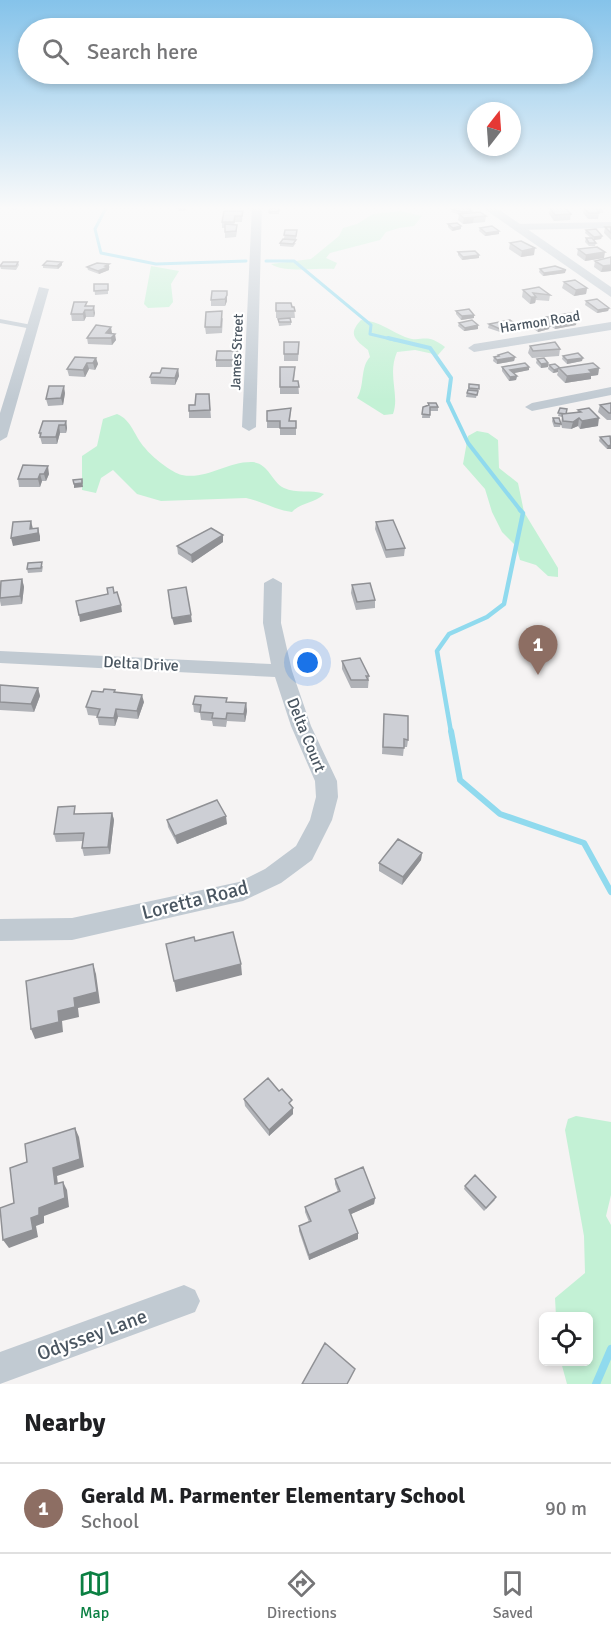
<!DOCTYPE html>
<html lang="en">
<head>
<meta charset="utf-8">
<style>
  body { margin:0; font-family:Signika,sans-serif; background:#f6f6f6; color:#202124 }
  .controls { position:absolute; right:18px; bottom:18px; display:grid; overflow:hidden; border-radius:9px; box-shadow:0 3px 9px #0003 }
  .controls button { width:54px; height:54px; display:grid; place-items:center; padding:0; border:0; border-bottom:2px solid #e0e0e0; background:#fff; color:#202124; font:30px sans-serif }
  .compass { position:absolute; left:467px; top:102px; width:54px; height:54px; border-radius:50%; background:#fff; box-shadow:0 3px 9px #0003; rotate:17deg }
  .you { position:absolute; left:308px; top:663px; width:21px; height:21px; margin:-15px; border:4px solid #fff; border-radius:50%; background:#1a73e8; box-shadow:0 0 0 9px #1a73e833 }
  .badge { display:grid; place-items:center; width:39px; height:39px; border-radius:50%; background:#0b8043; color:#fff; font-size:20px; font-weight:700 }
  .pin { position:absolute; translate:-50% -50px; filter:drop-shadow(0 2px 3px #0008) }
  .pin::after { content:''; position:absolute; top:32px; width:21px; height:18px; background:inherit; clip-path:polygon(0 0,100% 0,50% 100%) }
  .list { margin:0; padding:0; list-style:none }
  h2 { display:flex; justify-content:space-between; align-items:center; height:78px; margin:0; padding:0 24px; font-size:26px }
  h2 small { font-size:20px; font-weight:400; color:#757577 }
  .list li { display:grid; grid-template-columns:39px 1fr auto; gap:18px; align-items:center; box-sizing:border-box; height:90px; padding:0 24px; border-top:2px solid #e0e0e0 }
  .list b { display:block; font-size:22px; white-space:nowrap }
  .list p { margin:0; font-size:20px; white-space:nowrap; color:#757577 }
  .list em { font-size:20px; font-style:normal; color:#757577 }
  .icon { flex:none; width:33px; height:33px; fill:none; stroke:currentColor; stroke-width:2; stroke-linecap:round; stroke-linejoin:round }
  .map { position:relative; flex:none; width:611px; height:1384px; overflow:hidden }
  .search { position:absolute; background:#fff; box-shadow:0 3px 9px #0003; left:18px; right:18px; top:18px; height:66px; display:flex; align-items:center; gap:15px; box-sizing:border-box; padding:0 21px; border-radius:33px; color:#757577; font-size:22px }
  .sheet { height:168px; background:#fff }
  nav { display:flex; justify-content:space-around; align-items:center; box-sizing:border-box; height:84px; border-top:2px solid #e0e0e0; background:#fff; font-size:16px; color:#757577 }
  nav a { display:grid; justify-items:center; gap:3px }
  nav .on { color:#0b8043 }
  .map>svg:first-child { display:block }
</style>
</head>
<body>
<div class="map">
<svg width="611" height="1384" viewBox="0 0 611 1384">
  <rect width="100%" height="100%" fill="#f5f3f3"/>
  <path fill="#c3f1d5" d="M401,211L422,216L414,226L399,228L386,232L380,240L330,253L326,258L337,263L334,269C318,268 283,273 271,264L311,259L339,236L343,228L357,224L373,214Z
    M151,266L179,271L171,284L173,302L169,307L148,308L144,304Z
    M361,320C380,321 390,331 405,337C422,344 424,331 445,347L438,355L415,350L397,352C387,375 400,395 393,414L384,415L357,398C365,386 360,367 370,357L368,350C354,339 348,334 361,320Z
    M117,414C132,420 134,436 145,448C151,456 172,473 182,475C207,480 227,461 253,462C269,464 271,481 284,488C296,494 311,489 324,494C314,504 301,502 292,512C275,510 262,501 246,498L161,501L137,494L113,470L101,478L96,493L82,490V456L97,446L103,419Z
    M477,431L488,433L498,440L499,468L518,483L524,512L558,568V577L548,576L536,565L520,560L516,546L502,532L492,512L485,489L463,464L468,436Z
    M576,1116L611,1122V1195L606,1216L611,1225V1384H567L561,1362H588V1316H556L555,1298L585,1273L584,1236L565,1130L568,1119Z"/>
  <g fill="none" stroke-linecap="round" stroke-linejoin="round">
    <path stroke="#90daee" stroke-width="3" d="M107,206L95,229L101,253L156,264L246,261
      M266,261H294L371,325L370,334L395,340"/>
    <path stroke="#90daee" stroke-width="4" d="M388,338L430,348L451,378L448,401L468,443L521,511"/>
    <path stroke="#90daee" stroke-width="4.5" d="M451,732L437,651L449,634L487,617L504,604L523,513L520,510"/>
    <path stroke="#90daee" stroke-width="6" d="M451,731L460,780L500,814L584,843L611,892"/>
    <path stroke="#90daee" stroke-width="8" d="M596,1384L611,1349"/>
    <path fill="#c1cad2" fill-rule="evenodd" d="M0,319L32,325L35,327L32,329L0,323Z"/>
    <path fill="#c1cad2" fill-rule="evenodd" d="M252,206H262L256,427L249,431L242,427Z
      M611,222V228L516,230L511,227L516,224Z
      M39,287L49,289L7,437L0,441V413Z
      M611,322V330L474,352L468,348L474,344Z
      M611,387V395L532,411L525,407L532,403Z
      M273,578L282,583L281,623L292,671L311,726L337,781L338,797L332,820L312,860L281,883L243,901L72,940L0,941V919L72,918L239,882L265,869L296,846L310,820L316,797L315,781L291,726L275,677L0,663V651L271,664L263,623L264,583Z
      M184,1285L195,1290L200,1301L195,1312L0,1384V1352Z"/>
    <path fill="#c1cad2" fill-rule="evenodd" d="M480,206H494L611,287V297Z"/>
  </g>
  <path fill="#b0b2b7" d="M8,206H20L16,210L8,209Z
    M39,206H51L50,208H39Z
    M67,206H80L79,208H67Z
    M114,206H141L139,209H114Z
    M178,206L188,207L185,211H178Z
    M198,206H207L206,207L198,208Z
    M267,206H282V208H279V214H269V208H274L267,207Z
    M590,206H604L603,213H599L598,219H588L583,213L584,208L590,207Z
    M550,208L571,214L570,220L554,221L549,214Z
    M452,209L486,216L485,222L463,224L458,220L459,214L451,212Z
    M243,211L242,222H235L234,225H237V231L236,237L225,238V228H222V222Z
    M448,224L461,226V229L452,231L448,227Z
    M605,227H611V240L604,233Z
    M480,228L499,231V234L485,236L479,231Z
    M285,230H297L296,239H284Z
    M586,230L602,236L601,239L594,240L596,243L595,246H589L585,242L586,238H591L585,233Z
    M280,243H296L293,247L280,246Z
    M510,243L534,255L521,257L509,249Z
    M578,249L604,258L585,261L577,255Z
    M458,252L479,258L462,260L458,255Z
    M611,257V271L601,272L594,267L595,261Z
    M18,262L19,265L16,270L1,269L0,266Z
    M62,262V265L58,269L43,268V265Z
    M87,267H109V270L99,274L88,270Z
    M540,269L565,273L543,276L539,272Z
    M564,282L587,288L586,294L574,296L562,288Z
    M94,284L108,287V294L95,295Z
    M523,290L550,295L549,301L536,300L535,303L530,304L522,297Z
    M227,291V301L225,306H211V300Z
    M586,301L609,308L608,311L597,313L585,305Z
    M276,303L294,307L295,318H276Z
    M88,306L95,313L94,317H86L84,321H72L71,314Z
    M456,311L474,315V318L461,320L456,314Z
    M547,317L576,325L555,329L546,323Z
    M223,318L222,333L206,334L205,327Z
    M278,319L291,322V325L279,326Z
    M459,323L478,329L464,331L458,326Z
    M531,323L549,329L538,332L531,327Z
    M489,324L516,329L500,332L488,328Z
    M112,333L116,340L112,345L88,344L87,338Z
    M284,342H299L298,361H284Z
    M530,346L560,349L559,356L532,358L528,353Z
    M238,351L237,367H216V360Z
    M498,355L515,357L514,361L497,364L493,361L494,357H497Z
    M563,356L582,361L567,364L562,359Z
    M96,358L98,364L95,370L89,369L85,377L69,376L67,369Z
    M537,359L548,367L541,368L536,363Z
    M549,365L560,368H599L598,375L591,376V379L565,383L557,375L558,372L553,373L548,369Z
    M280,367H295L294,381H298L299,394H280Z
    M502,367L529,370L513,373L517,376L516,380L509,381L502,371Z
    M178,369L179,376L175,385L151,384L150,377L160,373Z
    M469,384L479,385L476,398L466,397Z
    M65,393L63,405L48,406L46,399Z
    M209,394L211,418H189V411Z
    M428,403L438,407V411H430V418H422L423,407L428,405Z
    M611,403V420H607L598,412L600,405Z
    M291,408L290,421H296V435H280V428H267V411Z
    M560,408L566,413H577L578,410L598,426L580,429L578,426L571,429L562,428L561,424L560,427H554L552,421L553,418L561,423L562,417L558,416Z
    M66,421L67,428L66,433H60L57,444H42L39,433Z
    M611,436V449H607L599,441L600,437Z
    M23,465L49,474L46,481H42L40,487H19L18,479Z
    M376,522L405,548L404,556L386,558L375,529Z
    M223,542L192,563L178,554L177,546Z
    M43,566L42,572L28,573L27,569Z
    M22,579L24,587L22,604L1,606L0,601V591Z
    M352,585L375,600V608L356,610L351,593Z
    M342,661L369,676L368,688H351L342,669Z
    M0,685L38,688L40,696L34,712L0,710Z
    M115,690L116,693L144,702L138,719L118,717L115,726L99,725L97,716L88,715L86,707L103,692Z
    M228,702L246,703L247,711L245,722L227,721L226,727L213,726L212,721L201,720L200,713L194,712L193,704Z
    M384,714L408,740L407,747H404L403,756L382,754Z
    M112,813L114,820L110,854L84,856L82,848L83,841L56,842L54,834L78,814Z
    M167,820L227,824L177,844L168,827Z
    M422,853L421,860L402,885L379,871V863Z
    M244,1099L292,1106L293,1108V1114L269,1136L245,1106Z
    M335,1179L375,1198L374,1204L351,1214L358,1239L309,1260L299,1231V1226L309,1222L305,1212V1207L338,1192L335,1184Z
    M465,1186L495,1200L484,1211L464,1189Z"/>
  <path fill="#909195" d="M474,217L473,223L463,224L464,218Z
    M461,226V229L452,231L453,228Z
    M499,231V234L485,236L486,233Z
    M602,236L601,239L594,240V237Z
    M535,248L534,255L521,257L522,251Z
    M605,252L604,258L585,261L586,255Z
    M479,255V258L462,260L463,257Z
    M62,262V265L58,269L57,266Z
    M109,264V270L99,274L98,271Z
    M611,265V271L601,272L603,266Z
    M566,270L565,273L543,276L544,273Z
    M587,288L586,294L574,296L576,290Z
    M227,291V301L225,306V299Z
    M531,297H536L535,303L530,304Z
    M94,306L95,313L94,317L93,310Z
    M609,308L608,311L597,313L598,310Z
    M85,310L86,317L84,321L83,314Z
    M474,315V318L461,320L462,316Z
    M577,319L576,325L555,329L556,322Z
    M478,325V329L464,331L465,328Z
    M517,325L516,329L500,332V329Z
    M550,326L549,329L538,332V328Z
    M111,327L112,333H106Z
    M115,334L116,340L112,345L111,338Z
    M515,357L514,361L497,364V360Z
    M96,358L98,364L95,370L93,363Z
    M583,358L582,361L567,364V360Z
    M87,363L89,369L85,377L83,370Z
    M548,363V367L541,368V364Z
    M529,367V370L510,374V370Z
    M599,368L598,375L591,376V379L565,383L567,376L589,370Z
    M178,369L179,376L175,385V378Z
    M558,369V372L553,373L554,370Z
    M517,376L516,380L509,381L510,377Z
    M64,386L65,393L63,405L61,398Z
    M579,418L578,426L571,429L573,422Z
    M599,418L598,426L580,429L582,421Z
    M66,421L67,428L66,433L65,425Z
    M59,425L60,433L57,444L56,437Z
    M611,445V449H607L608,446Z
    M48,466L49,474L46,481L44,474Z
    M40,474L42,481L40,487L38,479Z
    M82,479L83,487L74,488V484Z
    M31,521L33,529L38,528L40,536V541L13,546L11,538L30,529Z
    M223,535V542L192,563L191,555Z
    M22,579L24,587L22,604L20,596Z
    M121,605L122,612L80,622L79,615Z
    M191,615L192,622L174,625L172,618Z
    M38,688L40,696L34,712L31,704Z
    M142,695L144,702L138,719L137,711Z
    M246,703L247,711L245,722L244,714Z
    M116,709L118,717L115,726L114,718Z
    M112,813L114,820L110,854L108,847Z
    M226,816L227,824L177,844L175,836Z
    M422,853L421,860L402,885L403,877Z
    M93,964L96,974L100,1003L78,1008L79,1017L62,1021L63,1032L35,1039L31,1029L58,1011L74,998Z
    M241,964L242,975L176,992L174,981Z
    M293,1108V1114L269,1136V1130Z
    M75,1128L79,1137L84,1167L57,1176L59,1193L55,1184L53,1168Z
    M63,1182L67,1190L69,1207L44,1216V1223L36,1226L38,1237L9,1248L3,1240L31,1218L39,1208Z
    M375,1198L374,1204L349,1215V1210Z
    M358,1233V1239L309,1260V1255Z"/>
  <path fill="#cdcfd5" stroke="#909195" stroke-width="1.5" d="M178,206H186L185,208H178Z
    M464,206L472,211L462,212L452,209Z
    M559,206H563L571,214L555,215L550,208Z
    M595,207L599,213H589L584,208Z
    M269,208H279V211L269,212Z
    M224,211H243L242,216H235L234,222H222Z
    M480,212L486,216L464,218L459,214Z
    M457,223L461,226L453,228L448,224Z
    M225,224L237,225L236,231L225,232Z
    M492,226L499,231L486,233L480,228Z
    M605,227H611V233Z
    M596,229L602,236L594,237L586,230Z
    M285,230H297L296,236L284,235Z
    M586,238H592L596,243H589Z
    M283,239L296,240L293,244L280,243Z
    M521,241L535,248L522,251L510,243Z
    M597,247L605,252L586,255L578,249Z
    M475,251L479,255L463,257L458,252Z
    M611,257V265L603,266L595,261Z
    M47,261L62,262L57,266L43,265Z
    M3,262H18L16,266H0Z
    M97,263L109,264L105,266L108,267L98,271L87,267Z
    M555,266L566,270L544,273L540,269Z
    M575,280L587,288L576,290L564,282Z
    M94,284H108V290L94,291Z
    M539,287L550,295L533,293L536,297H531L523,290Z
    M212,291H227V295L225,299L211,300Z
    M597,299L609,308L598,310L586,301Z
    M74,302H87L85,306H94L93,310H85L83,314H71Z
    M276,303H291L292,307H294L295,311H276Z
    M469,309L474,315L462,316L456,311Z
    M222,311L221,327H205L206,312Z
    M571,313L577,319L556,322L547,317Z
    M290,318L291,322H279L278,319Z
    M472,320L478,325L465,328L459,323Z
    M510,320L517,325L500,329L489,324Z
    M543,321L550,326L538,328L531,323Z
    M96,325L111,327L106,333L115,334L111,338H87Z
    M284,342H299L298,354H284Z
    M555,342L560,349L533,351L530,346Z
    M217,351H238L237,360H216Z
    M508,352L515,357L497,360L494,357L499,356L498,355Z
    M578,353L583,358L567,360L563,356Z
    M75,357L96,358L93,363H87L83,370L67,369Z
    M544,358L548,363L541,364L537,359Z
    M525,363L529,367L510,370L517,376L510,377L502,367Z
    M593,363L599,368L589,370L592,373L567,376L559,368Z
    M555,364L560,368L554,370L549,365Z
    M280,367H295L293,381H298L299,387H280Z
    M162,368L178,369L175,378L150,377L152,373H160Z
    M469,384L479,385V389L469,388Z
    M49,386H64L61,398L46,399Z
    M468,390L478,391L477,395L467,393Z
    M196,394H209L210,410L189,411V405H195Z
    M428,403H436L438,407H430V415L422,414L423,407L429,405Z
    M611,403V413H609L600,405Z
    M291,408L289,421H296V428H280V421H267V411Z
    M560,408L567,409L566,414L558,413Z
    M589,408L599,418L582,421L579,418L573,422L563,421L562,414L581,412L578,410Z
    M553,418H559L561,424L555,423Z
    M43,421H66L65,425H59L56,437H40L41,433H39Z
    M610,436L611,445L608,446L600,437Z
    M23,465L48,466L44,474H40L38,479H18Z
    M82,479V483L74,484L73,480Z
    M393,520L405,548L386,550L376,522Z
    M31,521L30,529L38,528V533L11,538L13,522Z
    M211,528L223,535L191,555L177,546Z
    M42,562L41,568L27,569L28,563Z
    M22,579L20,596L0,598L1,581Z
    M370,583L375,600L357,602L352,585Z
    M113,587L114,593L117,592L121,605L79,615L76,601L108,594L107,588Z
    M186,587L191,615L172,618L168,590Z
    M360,658L369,676H366L368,680H351L342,661Z
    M0,685L38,688L31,704L0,702Z
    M104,689L115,690L114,692L142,695L137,711L116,709L114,718L97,717L100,709L86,707L92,691L103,692Z
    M195,696L227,698L226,702L246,703L244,714L227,713L226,719L212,718L213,713L200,712L201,705L193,704Z
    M384,714L408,716V740L404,739V748L383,747Z
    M217,800L226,816L175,836L167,820Z
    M75,806L74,814L112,813L108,847L82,848L84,833L54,834L58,807Z
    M398,839L422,853L403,877L379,863Z
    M233,932L241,964L174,981L166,944L194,937L195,941Z
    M93,964L97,992L74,998L75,1007L58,1011L59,1022L31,1029L26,981Z
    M268,1078L279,1091L282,1089L292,1100L289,1103L293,1108L269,1130L244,1099Z
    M75,1128L80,1159L53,1168L55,1184L63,1182L65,1198L39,1208V1215L31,1218L33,1230L3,1240L0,1208L14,1203L10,1168L27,1162L25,1144Z
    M363,1167L375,1198L349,1210L358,1233L309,1255L299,1226L311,1221L305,1207L340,1191L335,1179Z
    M475,1175L496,1197L486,1208L465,1186Z
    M325,1343L355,1369L347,1384H302Z"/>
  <linearGradient id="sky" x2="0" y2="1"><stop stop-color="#85c3ea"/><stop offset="0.52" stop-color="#fafafa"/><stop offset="1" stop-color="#fafafa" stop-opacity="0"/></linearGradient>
  <rect width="611" height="400" fill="url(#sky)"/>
  <g text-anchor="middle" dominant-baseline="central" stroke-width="4.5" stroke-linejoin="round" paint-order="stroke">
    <g font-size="14" fill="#4a5661" stroke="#fff">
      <text transform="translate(540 322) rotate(-9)">Harmon Road</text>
      <text transform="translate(237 352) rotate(-88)">James Street</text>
    </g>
    <g font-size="16" fill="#4a5661" stroke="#fff">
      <text transform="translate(141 664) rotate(3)">Delta Drive</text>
      <text transform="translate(306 735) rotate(68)">Delta Court</text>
    </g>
    <g font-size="20" fill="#4a5661" stroke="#fff">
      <text transform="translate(195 900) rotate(-14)">Loretta Road</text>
      <text transform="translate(92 1335) rotate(-20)">Odyssey Lane</text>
    </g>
  </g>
</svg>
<div class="controls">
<button><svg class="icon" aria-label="locate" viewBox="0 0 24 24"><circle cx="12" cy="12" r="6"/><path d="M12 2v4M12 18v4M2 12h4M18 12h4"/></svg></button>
</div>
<svg class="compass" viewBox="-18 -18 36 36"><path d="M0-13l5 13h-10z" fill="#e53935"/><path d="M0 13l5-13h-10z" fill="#757577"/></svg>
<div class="you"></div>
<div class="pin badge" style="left:538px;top:675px;background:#8d6e63">1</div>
<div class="search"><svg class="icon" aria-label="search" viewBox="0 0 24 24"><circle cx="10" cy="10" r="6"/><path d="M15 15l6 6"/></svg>Search here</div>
</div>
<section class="sheet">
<h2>Nearby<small></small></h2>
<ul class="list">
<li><span class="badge" style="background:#8d6e63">1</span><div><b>Gerald M. Parmenter Elementary School</b><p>School</p></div><em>90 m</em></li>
</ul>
</section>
<nav>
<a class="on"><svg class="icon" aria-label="map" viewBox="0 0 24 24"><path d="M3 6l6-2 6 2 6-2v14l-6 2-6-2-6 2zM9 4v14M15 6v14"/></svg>Map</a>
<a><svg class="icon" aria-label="directions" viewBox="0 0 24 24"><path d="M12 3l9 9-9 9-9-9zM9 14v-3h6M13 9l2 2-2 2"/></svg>Directions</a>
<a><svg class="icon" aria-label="saved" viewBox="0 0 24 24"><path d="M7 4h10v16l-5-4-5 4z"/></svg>Saved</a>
</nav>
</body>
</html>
